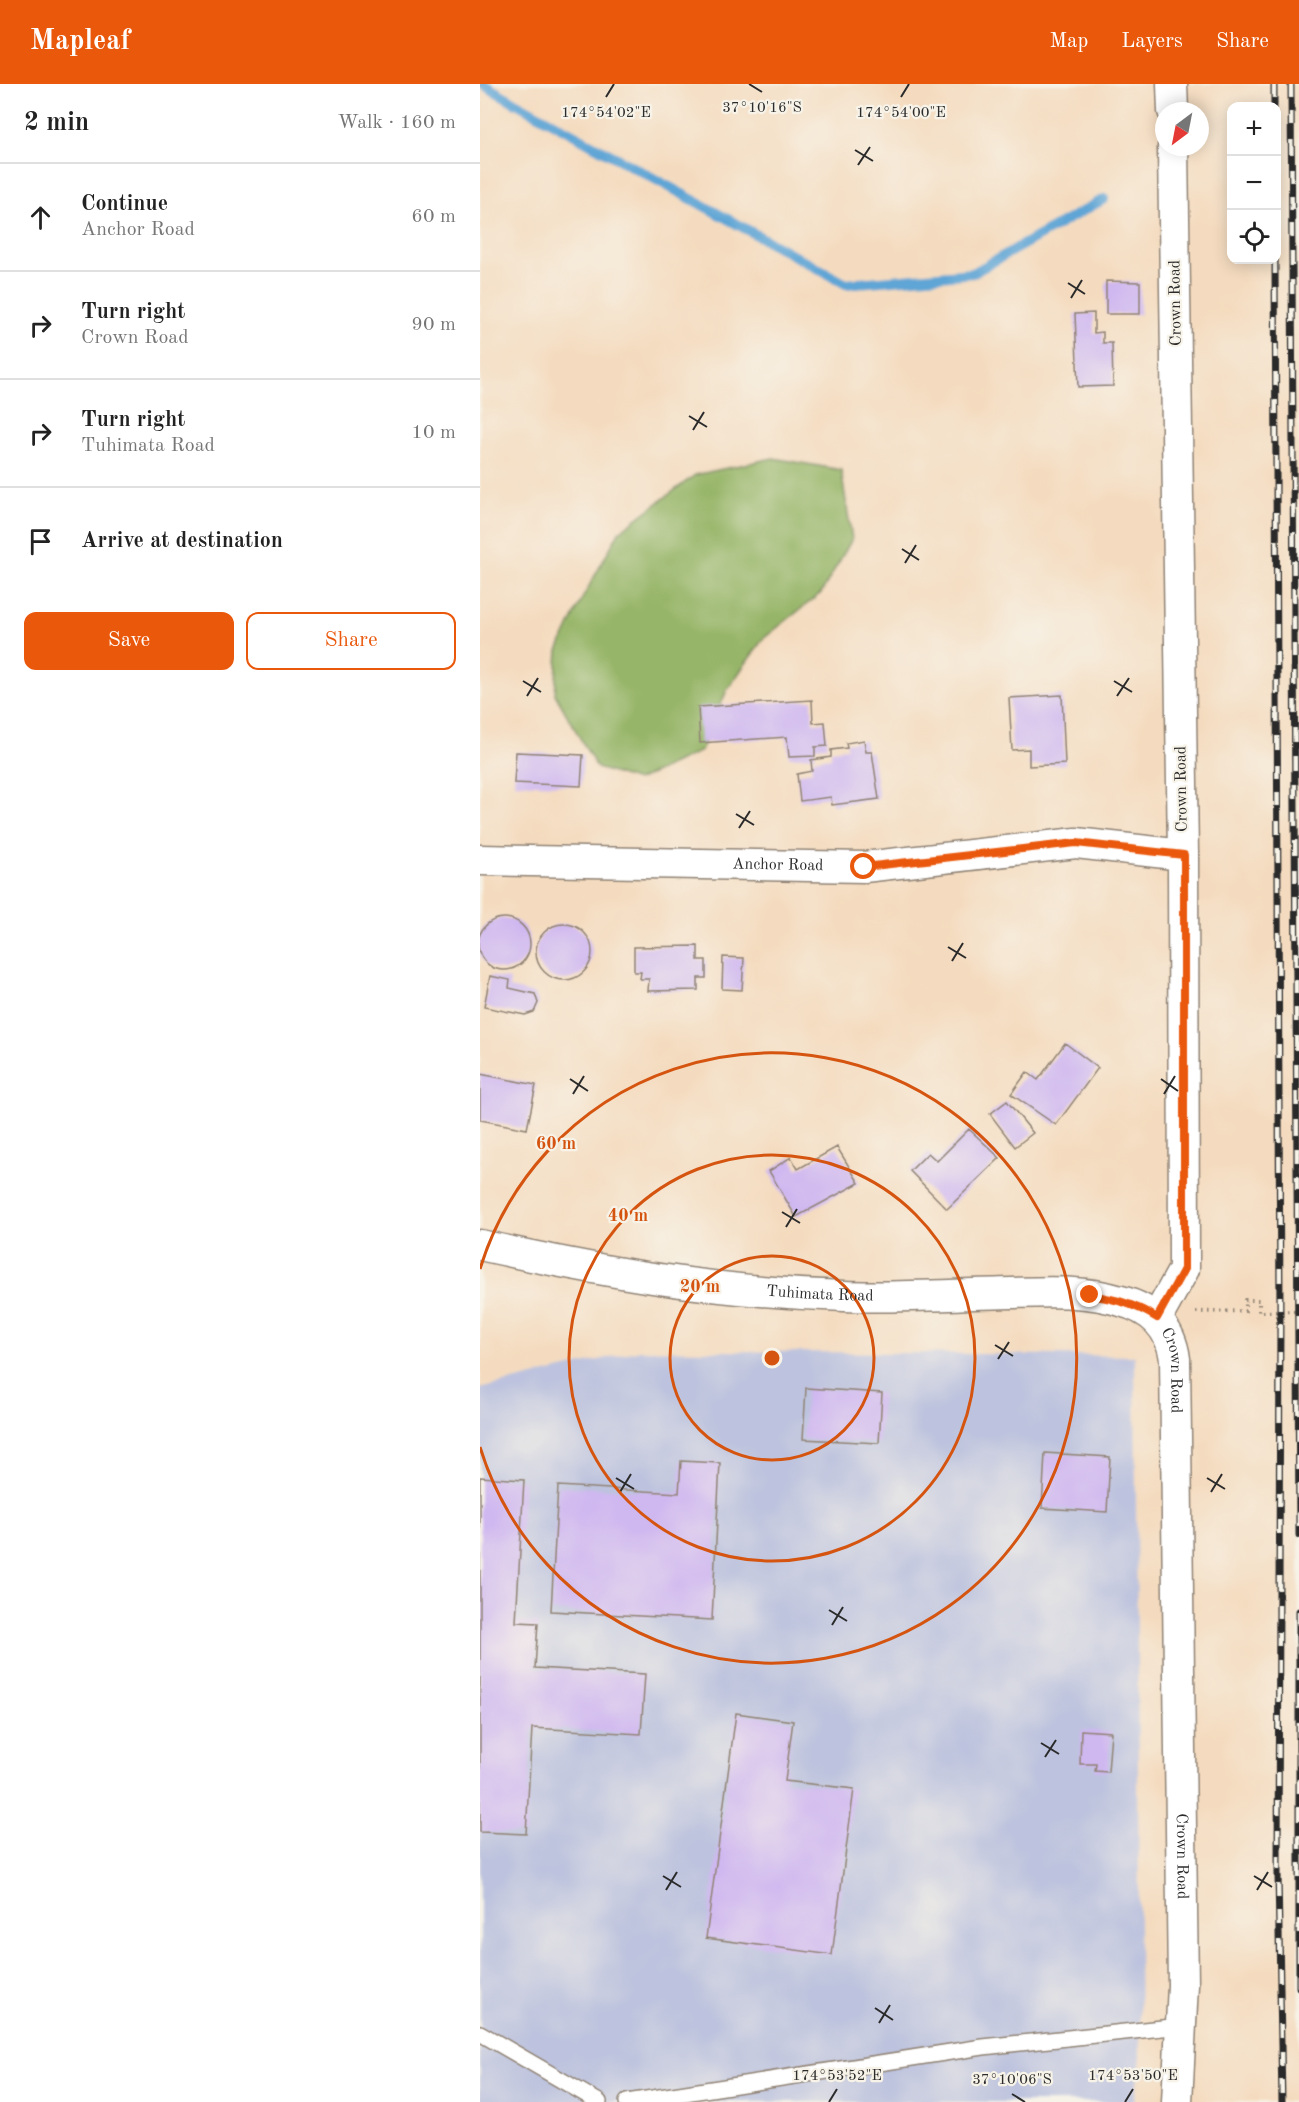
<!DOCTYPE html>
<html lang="en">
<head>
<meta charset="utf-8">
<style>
  body { margin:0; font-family:"Old Standard TT",serif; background:#f2f2f2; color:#222 }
  .controls { position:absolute; right:18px; top:18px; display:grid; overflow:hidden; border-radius:12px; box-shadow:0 3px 15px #0003 }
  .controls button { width:54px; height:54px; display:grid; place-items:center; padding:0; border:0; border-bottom:2px solid #e0e0e0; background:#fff; color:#222; font:30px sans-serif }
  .compass { position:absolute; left:675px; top:18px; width:54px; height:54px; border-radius:50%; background:#fff; box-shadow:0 3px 15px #0003; rotate:212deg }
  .stop { position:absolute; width:18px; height:18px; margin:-14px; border:4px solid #ea580c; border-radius:50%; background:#fff }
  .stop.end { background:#ea580c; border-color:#fff; box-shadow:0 2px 6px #0008 }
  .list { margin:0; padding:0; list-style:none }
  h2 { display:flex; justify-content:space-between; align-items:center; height:78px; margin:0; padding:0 24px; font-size:26px }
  h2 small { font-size:20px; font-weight:400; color:#767676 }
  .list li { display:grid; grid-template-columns:39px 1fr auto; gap:18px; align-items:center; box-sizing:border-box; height:108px; padding:0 24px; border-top:2px solid #e0e0e0 }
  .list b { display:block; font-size:22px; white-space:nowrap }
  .list p { margin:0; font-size:20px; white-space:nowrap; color:#767676 }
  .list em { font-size:20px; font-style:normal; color:#767676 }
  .actions { display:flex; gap:12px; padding:18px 24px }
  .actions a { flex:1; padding:14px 0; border:2px solid #ea580c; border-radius:12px; text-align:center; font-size:21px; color:#ea580c }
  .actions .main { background:#ea580c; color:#fff }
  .icon { flex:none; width:33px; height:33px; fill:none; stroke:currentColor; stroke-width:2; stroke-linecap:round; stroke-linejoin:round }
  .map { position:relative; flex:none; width:819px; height:2018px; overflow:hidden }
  header { display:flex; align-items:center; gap:36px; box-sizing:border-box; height:84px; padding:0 30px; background:#ea580c; color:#fff }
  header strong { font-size:28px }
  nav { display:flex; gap:33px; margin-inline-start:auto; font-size:21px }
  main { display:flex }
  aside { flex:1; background:#fff }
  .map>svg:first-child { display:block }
</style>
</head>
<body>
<header>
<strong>Mapleaf</strong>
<nav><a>Map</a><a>Layers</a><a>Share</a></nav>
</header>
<main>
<aside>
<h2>2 min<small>Walk · 160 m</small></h2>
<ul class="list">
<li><svg class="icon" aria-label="ahead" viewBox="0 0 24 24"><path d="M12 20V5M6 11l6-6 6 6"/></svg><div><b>Continue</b><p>Anchor Road</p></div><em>60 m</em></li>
<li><svg class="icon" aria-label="right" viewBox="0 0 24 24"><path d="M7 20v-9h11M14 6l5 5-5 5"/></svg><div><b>Turn right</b><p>Crown Road</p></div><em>90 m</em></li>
<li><svg class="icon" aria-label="right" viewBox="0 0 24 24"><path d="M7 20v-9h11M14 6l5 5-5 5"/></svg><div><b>Turn right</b><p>Tuhimata Road</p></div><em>10 m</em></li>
<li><svg class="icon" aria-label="arrive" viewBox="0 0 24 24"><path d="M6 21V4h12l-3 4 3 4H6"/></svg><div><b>Arrive at destination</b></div></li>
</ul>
<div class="actions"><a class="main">Save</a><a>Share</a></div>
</aside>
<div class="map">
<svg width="819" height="2018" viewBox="0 0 819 2018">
  <rect width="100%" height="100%" fill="#f7f3e8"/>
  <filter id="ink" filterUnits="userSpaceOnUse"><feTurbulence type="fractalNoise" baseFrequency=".0167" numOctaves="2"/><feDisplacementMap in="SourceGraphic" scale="12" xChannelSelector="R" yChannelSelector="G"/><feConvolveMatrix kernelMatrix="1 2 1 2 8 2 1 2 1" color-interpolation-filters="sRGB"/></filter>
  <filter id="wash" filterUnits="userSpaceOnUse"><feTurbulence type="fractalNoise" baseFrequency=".008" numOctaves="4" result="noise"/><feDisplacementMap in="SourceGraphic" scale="24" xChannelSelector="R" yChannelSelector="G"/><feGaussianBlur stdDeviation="1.35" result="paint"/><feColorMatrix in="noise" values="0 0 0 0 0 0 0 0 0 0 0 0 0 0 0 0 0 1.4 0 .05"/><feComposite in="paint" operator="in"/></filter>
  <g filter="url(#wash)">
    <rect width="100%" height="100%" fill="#f4dbbf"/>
    <path fill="#bdc3de" d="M160,1266L655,1272L660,1981L654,2018H0V1305Z"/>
    <path fill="#96b568" stroke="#60704a" stroke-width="1.5" d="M293,374L361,386L372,455L341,509L283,555L247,606L221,667L157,697L117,684L75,610L78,567L102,515L139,448L215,391Z"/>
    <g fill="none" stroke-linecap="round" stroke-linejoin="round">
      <path stroke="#5fa5d5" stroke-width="10" d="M2,0L366,200L493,189L624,115"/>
    </g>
    <g id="blocks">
      <path fill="#cfb7f0" d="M626,197L660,198V230H626Z
        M614,229V249L623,248V259H632L633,302L598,303L595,230Z
        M582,611L585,680L549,682V665L532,666L529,614Z
        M332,616L333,639L345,638L347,662L335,663V672L309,673L307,653L220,659L218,623Z
        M384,656L386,668H392L399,715L352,721L351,713L320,717L317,690L332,687L331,676L351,673V666L367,664L366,659Z
        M36,668L103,671L101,702L34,699Z
        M-2 860a26 26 0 1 1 52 0a26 26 0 1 1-52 0Z
        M56 868a28 28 0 1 1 56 0a28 28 0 1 1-56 0Z
        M218,862V876H226V894H218V906L168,907L169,895H160L161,888H154V863Z
        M243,873L264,874L262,906L242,905Z
        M10,892L30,896L29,904L55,910L58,919L54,928L45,931L4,923Z
        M585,959L618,984L576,1041L531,1010L547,988L558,996Z
        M0,990L56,1001L47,1045L0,1036Z
        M527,1017L553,1049L535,1063L510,1030Z
        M489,1045L520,1074L467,1125L430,1087L448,1069L457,1077Z
        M357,1063L379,1099L316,1133L289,1087L311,1073L318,1085Z
        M326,1304L402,1309L399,1359L323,1355Z
        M565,1369L630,1373L627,1428L562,1424Z
        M201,1377L240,1379L232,1536L71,1527L78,1402L199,1409Z
        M0,1393L44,1396L36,1538L58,1539L55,1584L165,1590L161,1650L52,1644L46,1750L0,1748Z
        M256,1629L313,1637L305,1697L374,1705L352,1871L226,1854Z
        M601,1646L631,1648L628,1688L615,1687L616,1680H600Z"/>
    </g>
  </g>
  <g filter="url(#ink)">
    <use href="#blocks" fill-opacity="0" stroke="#908375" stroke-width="1.5"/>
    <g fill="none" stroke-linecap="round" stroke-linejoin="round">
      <defs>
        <path id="lane" d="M0,1949L119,2018
          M147,2018L503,1963L701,1942"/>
        <g id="street">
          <path d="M692,0L693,27"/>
          <path id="s1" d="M0,776L384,783L596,759L703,771"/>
          <path id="s2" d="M0,1161C123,1188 237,1208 364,1212C420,1214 476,1210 532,1209C568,1208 606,1206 641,1217C671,1225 691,1243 695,1275L703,1901L697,2018"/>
          <path d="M677,1234L704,1185L703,771L693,63"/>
        </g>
      </defs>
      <use href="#lane" stroke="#908375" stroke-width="18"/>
      <use href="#street" stroke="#908375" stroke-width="33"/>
      <path stroke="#908375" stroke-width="4" stroke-dasharray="1.5 4.5" stroke-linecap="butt" d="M716,1228L765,1227V1216H779V1228L819,1227"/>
      <use href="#lane" stroke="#fff" stroke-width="15"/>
      <use href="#street" stroke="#fff" stroke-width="30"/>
      <defs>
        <path id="rail" d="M794,0V22
          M811,0L819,1451
          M795,176L800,1227L798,1790L802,2018
          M819,1527V1903"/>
      </defs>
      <use href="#rail" stroke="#2b2b2b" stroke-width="7"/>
      <use href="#rail" stroke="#f7f3e8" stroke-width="4.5" stroke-dasharray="14" stroke-linecap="butt"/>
    </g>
  </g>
  <g fill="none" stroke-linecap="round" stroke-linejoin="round" filter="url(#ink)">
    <path stroke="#ea580c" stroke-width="8" d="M384,783L596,759L704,771V1185L677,1234C655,1220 635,1215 610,1211"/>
  </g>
  <path fill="none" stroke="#2b2b2b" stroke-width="2" d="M269,0L282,8M126,13L134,0M421,13L429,0M375,66L393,77M378,81L390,63M588,199L605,210M591,214L602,196M209,332L227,343M213,346L224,328M422,465L439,476M425,479L436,461M43,597L61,608M634,597L652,608M47,612L58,594M637,612L649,594M256,730L274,741M259,744L270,727M468,863L486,874M472,877L483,859M90,995L108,1007M681,995L698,1007M93,1010L104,992M684,1010L695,992M302,1128L320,1139M306,1143L317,1125M515,1261L533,1272M518,1275L529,1258M136,1394L154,1405M727,1394L745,1405M140,1408L151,1390M731,1408L742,1390M349,1526L367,1537M352,1541L363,1523M561,1659L579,1670M565,1673L576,1656M183,1792L201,1803M774,1792L792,1803M186,1806L197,1788M777,1806L788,1788M395,1924L413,1936M399,1939L410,1921M532,2010L545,2018M349,2018L357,2005M645,2018L653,2005"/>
  <g fill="none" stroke="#d5540f" stroke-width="3">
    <circle cx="292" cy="1274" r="102"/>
    <circle cx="292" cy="1274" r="203"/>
    <path d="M0 1185A305 305 0 1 1 0 1363"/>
  </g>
  <g text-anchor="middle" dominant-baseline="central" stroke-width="4.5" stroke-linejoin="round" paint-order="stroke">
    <g font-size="16" fill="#2b2b2b" stroke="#f7f3e8">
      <text transform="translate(696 219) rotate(-91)">Crown Road</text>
      <text transform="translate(702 705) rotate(-91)">Crown Road</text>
      <text stroke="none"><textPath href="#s1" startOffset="298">Anchor Road</textPath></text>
      <text stroke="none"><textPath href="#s2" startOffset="344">Tuhimata Road</textPath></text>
      <text stroke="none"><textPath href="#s2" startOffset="742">Crown Road</textPath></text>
      <text stroke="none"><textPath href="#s2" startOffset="1228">Crown Road</textPath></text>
    </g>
  </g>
  <g font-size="15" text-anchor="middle" fill="#2b2b2b" stroke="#f7f3e8" stroke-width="4.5" stroke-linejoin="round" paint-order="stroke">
    <text x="282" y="28">37°10'16"S</text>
    <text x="126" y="33">174°54'02"E</text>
    <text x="421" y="33">174°54'00"E</text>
    <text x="357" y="1996">174°53'52"E</text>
    <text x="653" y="1996">174°53'50"E</text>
    <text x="532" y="2000">37°10'06"S</text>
  </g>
  <circle cx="292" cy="1274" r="9" fill="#d5540f" stroke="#f7f3e8" stroke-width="3"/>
  <g font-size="18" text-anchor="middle" font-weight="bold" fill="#d5540f" stroke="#f7f3e8" stroke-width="4.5" stroke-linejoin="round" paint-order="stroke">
    <text x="76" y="1065">60 m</text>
    <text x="148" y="1137">40 m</text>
    <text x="220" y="1208">20 m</text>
  </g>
</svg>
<div class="controls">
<button>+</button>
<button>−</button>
<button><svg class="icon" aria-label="locate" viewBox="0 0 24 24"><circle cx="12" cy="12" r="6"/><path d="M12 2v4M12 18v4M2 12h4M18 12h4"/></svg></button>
</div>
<svg class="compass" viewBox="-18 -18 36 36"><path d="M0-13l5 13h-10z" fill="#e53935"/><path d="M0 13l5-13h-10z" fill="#767676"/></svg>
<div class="stop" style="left:384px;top:783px"></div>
<div class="stop end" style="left:610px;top:1211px"></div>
</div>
</main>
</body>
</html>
